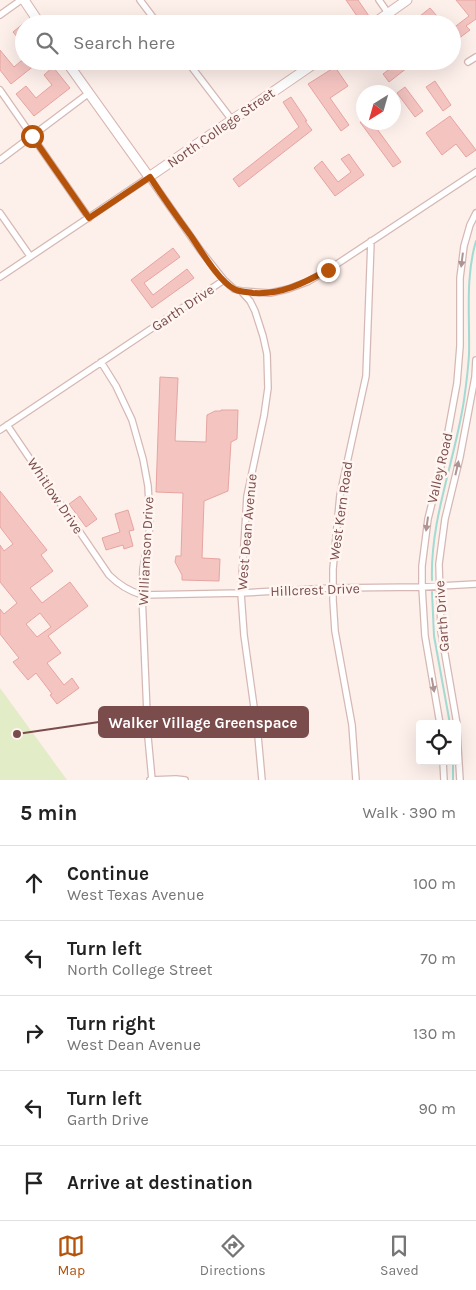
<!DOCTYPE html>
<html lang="en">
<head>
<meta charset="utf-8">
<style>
  body { margin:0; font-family:Karla,sans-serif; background:#f2f2f2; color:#222 }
  .controls { position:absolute; right:15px; bottom:15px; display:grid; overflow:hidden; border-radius:5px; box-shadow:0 5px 20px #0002 }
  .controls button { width:45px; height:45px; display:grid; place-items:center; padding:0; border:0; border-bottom:1px solid #e0e0e0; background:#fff; color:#222; font:25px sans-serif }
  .compass { position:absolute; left:356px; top:85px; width:45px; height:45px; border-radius:50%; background:#fff; box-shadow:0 5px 20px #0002; rotate:217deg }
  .stop { position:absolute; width:15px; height:15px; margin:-11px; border:4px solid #b45309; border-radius:50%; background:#fff }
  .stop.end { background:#b45309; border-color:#fff; box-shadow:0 1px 5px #0008 }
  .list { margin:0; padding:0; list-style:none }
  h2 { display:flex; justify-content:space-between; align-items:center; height:65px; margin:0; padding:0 20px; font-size:21px }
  h2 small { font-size:16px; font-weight:400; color:#767676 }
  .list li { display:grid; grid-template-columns:32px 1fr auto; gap:15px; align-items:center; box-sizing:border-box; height:75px; padding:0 20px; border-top:1px solid #e0e0e0 }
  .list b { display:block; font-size:19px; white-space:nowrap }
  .list p { margin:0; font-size:16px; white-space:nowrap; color:#767676 }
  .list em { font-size:16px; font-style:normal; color:#767676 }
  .icon { flex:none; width:28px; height:28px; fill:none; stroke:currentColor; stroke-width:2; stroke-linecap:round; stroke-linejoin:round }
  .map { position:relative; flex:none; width:476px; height:780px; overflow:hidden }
  .search { position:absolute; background:#fff; box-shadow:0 5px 20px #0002; left:15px; right:15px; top:15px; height:55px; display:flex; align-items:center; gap:12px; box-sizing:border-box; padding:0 18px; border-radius:28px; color:#767676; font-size:19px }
  .sheet { height:440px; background:#fff }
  nav { display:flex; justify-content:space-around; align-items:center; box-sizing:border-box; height:70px; border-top:1px solid #e0e0e0; background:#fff; font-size:14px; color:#767676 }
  nav a { display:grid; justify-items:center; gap:2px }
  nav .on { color:#b45309 }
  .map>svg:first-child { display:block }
</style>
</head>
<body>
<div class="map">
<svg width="476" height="780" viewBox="0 0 476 780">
  <rect width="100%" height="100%" fill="#fdefea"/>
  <path fill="#e2ecc7" d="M0,688L67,780H0Z"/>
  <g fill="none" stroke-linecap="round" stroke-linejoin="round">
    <path stroke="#a3dad1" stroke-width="2" d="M432,580C430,519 455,461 464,400C466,386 468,370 469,355C470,317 465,278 476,241
      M432,592L434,636L450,724
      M453,780V761"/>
  </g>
  <path fill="#f4c4c1" stroke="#e7a4a0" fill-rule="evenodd" d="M346,0H358L369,16L361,22Z
    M456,0H476V19L466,26L470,30L454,42L460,49L452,55V29L469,16Z
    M430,8L437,16L427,24H410Z
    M24,23V45L13,32Z
    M0,50L14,67L21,61H40L11,84L0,70Z
    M400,61H416L389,82L383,74Z
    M53,67L70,88L34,116L16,94L26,86L36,98L52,85L44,75Z
    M335,67L348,86L330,98L349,125L341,131L308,84Z
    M435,81L451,105L443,111L426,87Z
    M405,87L423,111L415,117L397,93Z
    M291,97L307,121H305L312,130L239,187L233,179L299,127L283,102Z
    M450,116L476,150L466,157L456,144L442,155L426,133Z
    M360,122H372L401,162L393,167Z
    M349,154L364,175L335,196L314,168L322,161L338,182L351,172L341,159Z
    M173,248L180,257L144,283L153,295L187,269L194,278L152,308L131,280Z
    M160,377L178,378L175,441L206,442L207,415L215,411H221V410H238L237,439L231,442L228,491L204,501L202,558L220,559L219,581L182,580V575L175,562L176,556H181L183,493L156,492Z
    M0,491L47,550L41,555L53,571L30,588L42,603L70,582L88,606L48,636L61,653L47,663L64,685L72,678L79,688L57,704L50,695L52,694L36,673L28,680L13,662L19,658L0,634V609L4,614L17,603L0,582V545L4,551L13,544L0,527ZM40,613L51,627L37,637L26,624Z
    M80,496L97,519L86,527L69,504Z
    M128,510L134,530L129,531L133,546L124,549L123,545L106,550L102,538L120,532L115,514Z"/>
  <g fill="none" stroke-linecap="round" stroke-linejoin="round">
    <defs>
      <path id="street" d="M140,0L158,24
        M379,0L388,13
        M0,15L21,0
        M187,61L232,120
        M468,62L476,57
        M0,90L89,218
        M0,160L89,93
        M0,213L30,256
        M0,277L149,177L201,251L224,280L234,289L241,291L270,293L288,289L307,282L328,270L476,172
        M241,291L250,301L255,311L263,336L267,354L268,388L264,416L247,496L241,593L244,635L258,736L262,780
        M101,362L116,386L132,420L143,459L148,486L150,520L149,535L143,569L142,595L148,737L152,780
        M7,425L109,575C119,585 129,591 142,595L241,593L332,588L422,587L476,584
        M0,430L224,280
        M440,724L425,636L422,587V566L428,519L444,454L457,383L460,346V278L464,246L470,225L476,213
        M457,724L441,631L439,564L445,519L460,457L475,377L476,360
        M457,732L460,780
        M443,761L444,780
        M150,780L176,779L185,780
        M356,780L352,725L335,631L333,600V569L340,495L366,376L371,241"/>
      <path id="secondary" d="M24,0L40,24
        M373,24L407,0
        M66,61L149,177L318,61"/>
    </defs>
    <use href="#street" stroke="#d5b8b4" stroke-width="8"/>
    <use href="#secondary" stroke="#d8b5b1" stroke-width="11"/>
    <use href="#street" stroke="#fff" stroke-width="5.5"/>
    <use href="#secondary" stroke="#fff" stroke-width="9"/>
  </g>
  <defs><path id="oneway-solid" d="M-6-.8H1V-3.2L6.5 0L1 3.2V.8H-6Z" transform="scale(1.25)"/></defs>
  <g fill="#af9494">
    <use href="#oneway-solid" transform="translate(462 260) rotate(97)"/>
    <use href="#oneway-solid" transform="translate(457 468) rotate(-77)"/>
    <use href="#oneway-solid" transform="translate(427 524) rotate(98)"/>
    <use href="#oneway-solid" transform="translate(433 685) rotate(80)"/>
  </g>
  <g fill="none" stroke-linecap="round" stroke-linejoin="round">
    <path stroke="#b45309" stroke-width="6" d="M32,136L89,218L150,177C163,197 177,217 191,236C202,252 218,280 234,289C240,292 247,292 253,293C281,295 304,283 328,270"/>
  </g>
  <g text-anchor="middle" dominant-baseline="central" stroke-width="5" stroke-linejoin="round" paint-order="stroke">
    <g font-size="14" fill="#7a4d4c" stroke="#fff5f1">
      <text transform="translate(221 128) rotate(-35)">North College Street</text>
      <text transform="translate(183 308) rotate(-34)">Garth Drive</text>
      <text transform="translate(440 468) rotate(-77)">Valley Road</text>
      <text transform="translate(55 496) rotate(56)">Whitlow Drive</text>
      <text transform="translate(341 511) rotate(-82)">West Kern Road</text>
      <text transform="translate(247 532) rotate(-85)">West Dean Avenue</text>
      <text transform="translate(146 551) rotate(-87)">Williamson Drive</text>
      <text transform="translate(315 590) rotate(-2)">Hillcrest Drive</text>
      <text transform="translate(442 616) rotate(-94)">Garth Drive</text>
    </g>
  </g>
  <path fill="none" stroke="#7a4d4c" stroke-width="2" d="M17 734L99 722"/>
  <circle fill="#7a4d4c" stroke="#fff5f1" stroke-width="2" cx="17" cy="734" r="5"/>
  <rect fill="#7a4d4c" stroke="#7a4d4c" stroke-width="2" x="99" y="707" width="209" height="30" rx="5"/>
  <g font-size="15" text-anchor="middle" font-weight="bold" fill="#fff">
    <text x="203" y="728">Walker Village Greenspace</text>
  </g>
</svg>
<div class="controls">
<button><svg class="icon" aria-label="locate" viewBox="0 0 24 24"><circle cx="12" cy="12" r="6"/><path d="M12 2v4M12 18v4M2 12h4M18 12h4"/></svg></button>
</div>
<svg class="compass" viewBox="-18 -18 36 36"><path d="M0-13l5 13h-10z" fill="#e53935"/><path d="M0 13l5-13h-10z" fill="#767676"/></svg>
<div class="stop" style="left:32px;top:136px"></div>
<div class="stop end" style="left:328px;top:270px"></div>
<div class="search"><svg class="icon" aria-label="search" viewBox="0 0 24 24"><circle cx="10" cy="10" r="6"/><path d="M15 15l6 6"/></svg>Search here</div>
</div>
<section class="sheet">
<h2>5 min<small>Walk · 390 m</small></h2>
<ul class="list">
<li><svg class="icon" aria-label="ahead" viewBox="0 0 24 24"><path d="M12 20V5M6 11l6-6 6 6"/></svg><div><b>Continue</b><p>West Texas Avenue</p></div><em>100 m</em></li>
<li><svg class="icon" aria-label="left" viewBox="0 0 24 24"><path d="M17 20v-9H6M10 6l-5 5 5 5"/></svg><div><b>Turn left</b><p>North College Street</p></div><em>70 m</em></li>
<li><svg class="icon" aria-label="right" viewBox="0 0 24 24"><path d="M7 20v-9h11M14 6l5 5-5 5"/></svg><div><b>Turn right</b><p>West Dean Avenue</p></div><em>130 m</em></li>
<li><svg class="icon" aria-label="left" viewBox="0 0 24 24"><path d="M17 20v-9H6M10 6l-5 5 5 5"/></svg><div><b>Turn left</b><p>Garth Drive</p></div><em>90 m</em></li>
<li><svg class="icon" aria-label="arrive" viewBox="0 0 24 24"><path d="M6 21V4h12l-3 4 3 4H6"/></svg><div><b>Arrive at destination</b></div></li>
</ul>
</section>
<nav>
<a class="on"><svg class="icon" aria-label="map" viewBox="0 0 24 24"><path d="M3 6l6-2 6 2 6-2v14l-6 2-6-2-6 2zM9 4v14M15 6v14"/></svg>Map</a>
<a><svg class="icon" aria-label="directions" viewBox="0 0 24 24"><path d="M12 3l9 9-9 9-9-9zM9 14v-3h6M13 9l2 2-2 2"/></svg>Directions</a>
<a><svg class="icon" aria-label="saved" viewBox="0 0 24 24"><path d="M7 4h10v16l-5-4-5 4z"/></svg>Saved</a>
</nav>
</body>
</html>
